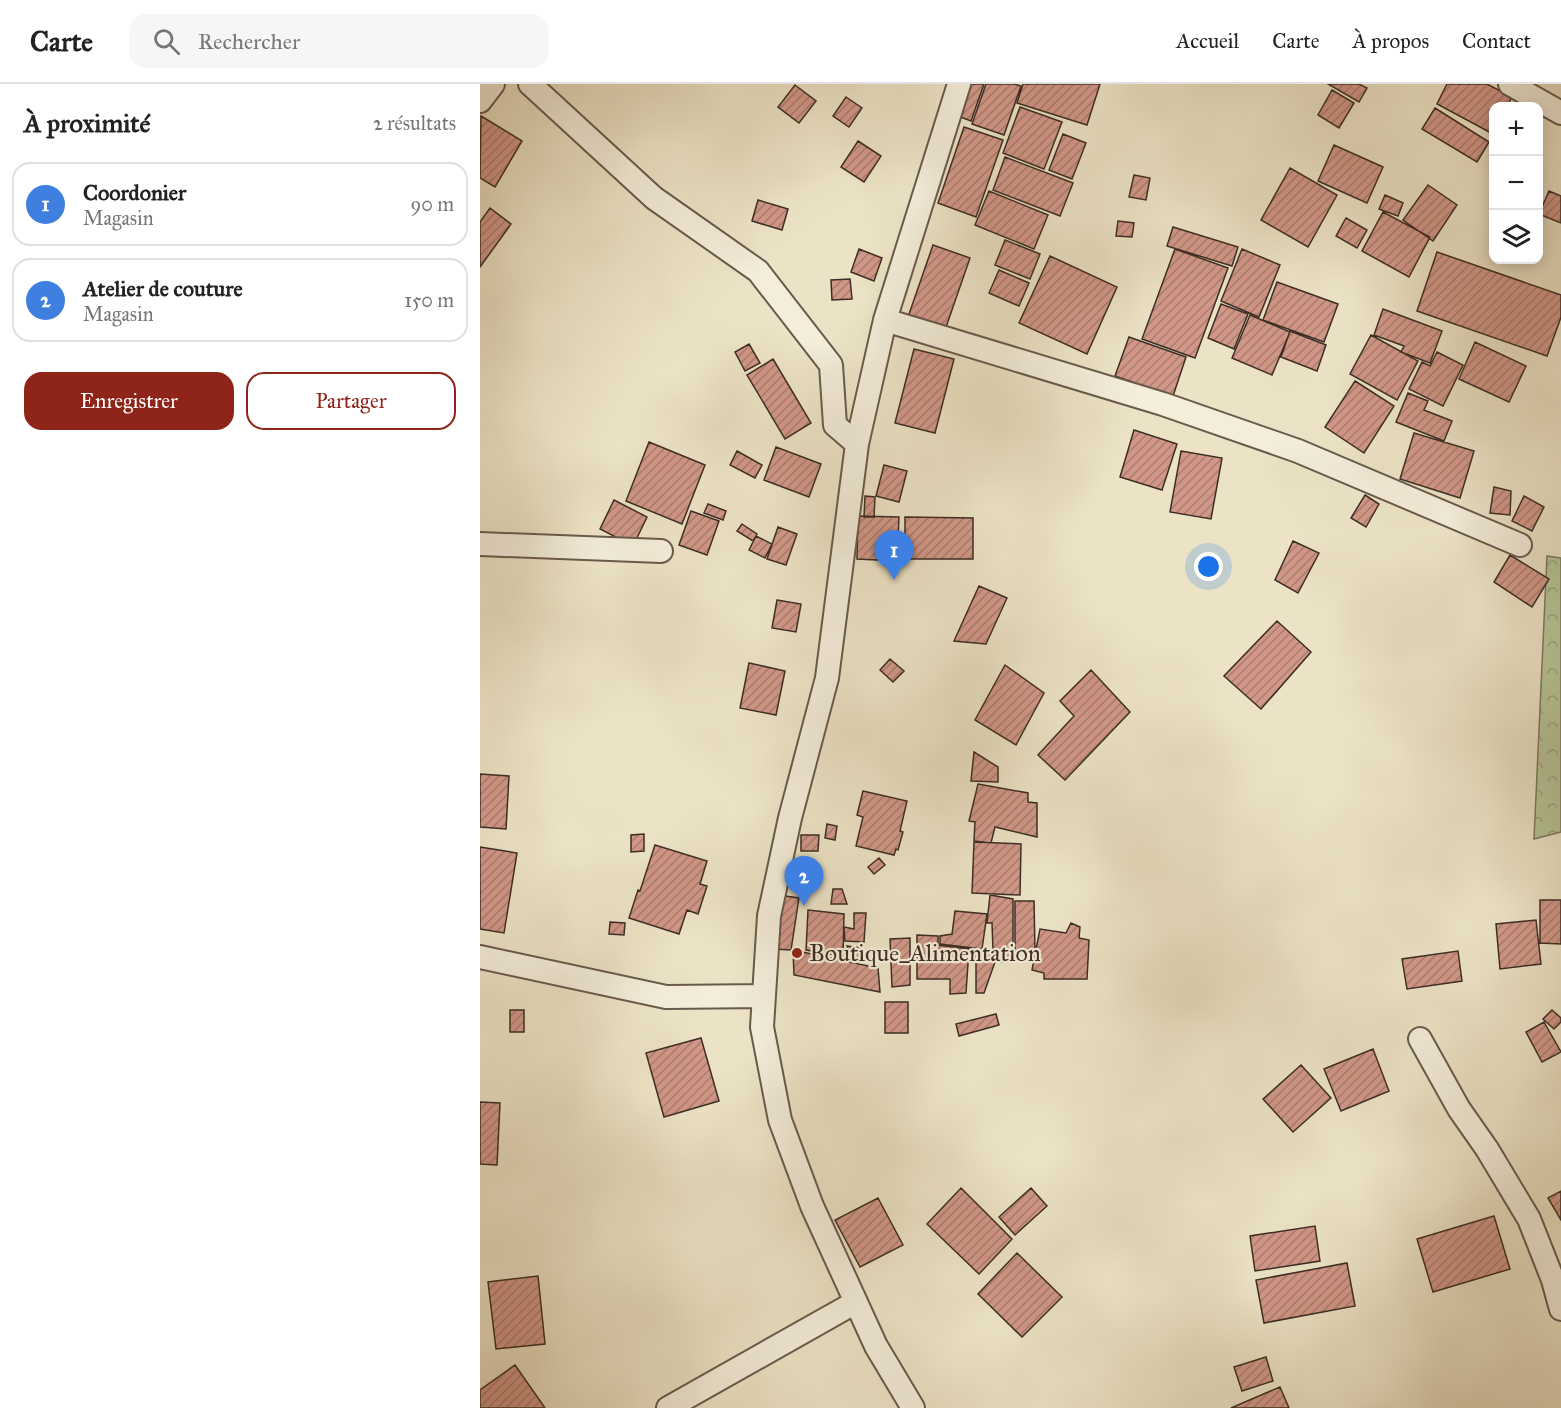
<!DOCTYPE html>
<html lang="fr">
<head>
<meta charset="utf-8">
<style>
  body { margin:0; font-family:"IM FELL Great Primer",serif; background:#f6f6f6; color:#222 }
  .controls { position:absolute; right:18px; top:18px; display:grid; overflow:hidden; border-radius:12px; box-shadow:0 3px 15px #0003 }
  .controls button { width:54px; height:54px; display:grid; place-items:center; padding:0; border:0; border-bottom:2px solid #e0e0e0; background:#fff; color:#222; font:30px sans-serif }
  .you { position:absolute; left:729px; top:483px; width:21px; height:21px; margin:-15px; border:4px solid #fff; border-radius:50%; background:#1a73e8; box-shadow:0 0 0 9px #1a73e833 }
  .badge { display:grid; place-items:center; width:39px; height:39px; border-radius:50%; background:#8f2418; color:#fff; font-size:20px; font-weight:700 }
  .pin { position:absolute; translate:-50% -50px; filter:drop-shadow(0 2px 3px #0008) }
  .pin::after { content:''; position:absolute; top:32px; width:21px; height:18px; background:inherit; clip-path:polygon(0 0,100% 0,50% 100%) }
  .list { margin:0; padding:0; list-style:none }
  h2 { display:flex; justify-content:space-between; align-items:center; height:78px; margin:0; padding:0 24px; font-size:26px }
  h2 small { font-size:20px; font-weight:400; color:#767676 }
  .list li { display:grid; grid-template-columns:39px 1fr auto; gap:18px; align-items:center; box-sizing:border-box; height:84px; margin:0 12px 12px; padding:0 12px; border:2px solid #e0e0e0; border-radius:18px }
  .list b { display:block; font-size:22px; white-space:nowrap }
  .list p { margin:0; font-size:20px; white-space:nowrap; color:#767676 }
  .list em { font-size:20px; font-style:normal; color:#767676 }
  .actions { display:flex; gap:12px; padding:18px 24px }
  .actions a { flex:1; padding:14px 0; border:2px solid #8f2418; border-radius:18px; text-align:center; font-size:21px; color:#8f2418 }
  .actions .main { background:#8f2418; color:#fff }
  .icon { flex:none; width:33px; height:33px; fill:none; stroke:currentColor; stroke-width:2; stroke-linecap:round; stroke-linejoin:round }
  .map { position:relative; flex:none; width:1081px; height:1324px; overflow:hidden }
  header { display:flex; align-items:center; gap:36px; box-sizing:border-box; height:84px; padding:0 30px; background:#fff; border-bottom:2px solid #e0e0e0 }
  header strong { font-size:28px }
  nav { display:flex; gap:33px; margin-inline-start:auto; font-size:21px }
  .search { width:420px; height:54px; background:#f6f6f6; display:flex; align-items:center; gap:15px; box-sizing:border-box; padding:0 21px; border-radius:18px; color:#767676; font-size:22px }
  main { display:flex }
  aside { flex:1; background:#fff }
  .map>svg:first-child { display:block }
</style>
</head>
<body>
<header>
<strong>Carte</strong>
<div class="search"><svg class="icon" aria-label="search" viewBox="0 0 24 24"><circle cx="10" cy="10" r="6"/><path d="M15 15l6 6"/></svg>Rechercher</div>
<nav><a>Accueil</a><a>Carte</a><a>À propos</a><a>Contact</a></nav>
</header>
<main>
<aside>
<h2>À proximité<small>2 résultats</small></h2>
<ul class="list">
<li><span class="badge" style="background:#3f7fe0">1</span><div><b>Coordonier</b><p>Magasin</p></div><em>90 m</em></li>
<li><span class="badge" style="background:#3f7fe0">2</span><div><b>Atelier de couture</b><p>Magasin</p></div><em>150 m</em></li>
</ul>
<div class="actions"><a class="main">Enregistrer</a><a>Partager</a></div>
</aside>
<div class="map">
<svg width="1081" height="1324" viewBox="0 0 1081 1324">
  <defs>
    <pattern id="forest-crowns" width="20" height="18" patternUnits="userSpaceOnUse" patternTransform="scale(1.5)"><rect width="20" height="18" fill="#b6c497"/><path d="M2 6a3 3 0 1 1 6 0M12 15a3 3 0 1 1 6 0" fill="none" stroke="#95a07b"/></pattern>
    <pattern id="building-hatch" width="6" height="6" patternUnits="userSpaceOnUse" patternTransform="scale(1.5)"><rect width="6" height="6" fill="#d19788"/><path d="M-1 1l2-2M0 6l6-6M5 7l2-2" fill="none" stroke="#ab7c6f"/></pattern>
  </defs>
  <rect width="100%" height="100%" fill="#ece3c6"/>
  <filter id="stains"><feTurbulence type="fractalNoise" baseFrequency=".00333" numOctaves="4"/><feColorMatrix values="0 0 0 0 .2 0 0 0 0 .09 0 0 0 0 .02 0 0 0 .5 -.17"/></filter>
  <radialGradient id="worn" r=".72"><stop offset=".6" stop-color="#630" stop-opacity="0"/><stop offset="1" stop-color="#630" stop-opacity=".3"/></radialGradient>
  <path fill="url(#forest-crowns)" stroke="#7a785e" stroke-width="1.5" d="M1067,472L1081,474V748L1054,755Z"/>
  <path fill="url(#building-hatch)" stroke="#3d2d25" stroke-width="1.5" d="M480,0H504L491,37L470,29Z
    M506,0H534L541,2L524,51L492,40Z
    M543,0H620L607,41L537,19Z
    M848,0H879L887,4L879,18Z
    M967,0H1007L1032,13L1027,22H1014L1013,50L957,20Z
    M315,1L336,17L319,39L298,23Z
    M852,6L874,19L859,44L838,31Z
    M366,13L382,24L369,43L353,32Z
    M540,23L582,38L564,85L523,69Z
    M955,24L1009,58L997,78L942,45Z
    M1,32L42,57L15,103L0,94Z
    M484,43L523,56L496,133L458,119Z
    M583,50L606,59L592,95L569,86Z
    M378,57L401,72L384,98L361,83Z
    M854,61L903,83L887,119L838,97Z
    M525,73L593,99L580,132L513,106Z
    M810,84L857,111L828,163L781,136Z
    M654,91L670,94L666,116L649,113Z
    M948,101L977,121L953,157L923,136Z
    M509,107L568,131L554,165L495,141Z
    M1069,107L1081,112V139L1059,130Z
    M905,111L923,119L918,132L899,125Z
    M278,116L308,125L302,146L272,137Z
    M10,124L31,140L0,183V138Z
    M903,128L950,153L929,193L882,167Z
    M866,134L887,146L877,164L856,152Z
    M638,137L654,139L652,153L636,152Z
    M693,143L758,163L752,182L687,162Z
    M525,156L560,170L550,195L515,181Z
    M453,161L490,174L465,246L428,233Z
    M379,165L402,174L394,197L371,188Z
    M695,165L748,184L715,274L662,255Z
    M762,165L800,181L779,233L741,217Z
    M957,168L1081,211V233L1067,272L937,227Z
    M570,172L637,203L607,270L539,239Z
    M519,186L549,199L539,222L509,209Z
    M370,195L372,215L352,216L351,196Z
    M797,198L858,220L844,258L783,236Z
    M741,220L768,230L754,265L728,254Z
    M903,225L962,247L950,279L921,268L924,262L894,251Z
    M770,231L810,248L792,291L752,274Z
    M810,247L846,261L837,287L801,273Z
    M891,251L938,277L917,316L870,290Z
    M649,253L706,273L693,312L635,292Z
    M995,258L1046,282L1029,318L979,295Z
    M269,260L280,279L265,287L255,268Z
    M434,265L474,275L455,349L415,339Z
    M957,268L983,281L963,322L929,305L942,278L950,282Z
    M293,275L331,339L305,355L267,291Z
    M875,297L914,322L884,369L845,343Z
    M928,309L948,317L944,326L972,337L964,357L916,338Z
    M654,346L697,360L682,406L640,393Z
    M934,349L994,367L980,414L920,395Z
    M169,358L225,381L202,440L146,417Z
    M296,363L341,380L329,413L284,396Z
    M257,367L282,381L275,394L250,381Z
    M701,367L742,374L731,435L690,428Z
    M404,381L427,387L419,418L396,412Z
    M1014,403L1031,407L1030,431L1010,429Z
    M885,411L899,420L886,443L871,434Z
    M385,412L395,413L394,433H384Z
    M1044,412L1064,423L1052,447L1032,437Z
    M134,416L167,433L153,462L120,445Z
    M228,420L246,427L243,436L224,429Z
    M211,427L239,437L227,471L199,461Z
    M378,432L419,433L417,477L377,475Z
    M425,433L493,434V475H425Z
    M262,440L277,450L273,457L257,447Z
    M298,443L317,450L306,481L287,475Z
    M276,452L292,460L285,474L269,466Z
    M813,457L839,469L818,509L795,496Z
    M1030,471L1069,495L1052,523L1014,498Z
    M499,502L527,514L506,560L474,557Z
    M297,516L321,520L316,548L292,544Z
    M797,537L831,568L781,625L744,592Z
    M410,575L424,587L413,598L400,586Z
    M269,579L305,587L296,631L260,624Z
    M525,581L564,609L536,661L495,636Z
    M611,586L650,628L585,696L558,671L594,632L580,617Z
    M494,668L518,683V698L491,697Z
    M0,690L29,692L26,745L0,743Z
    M498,700L548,709V718L557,719V753L515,743L511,759L494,757L495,738L489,737Z
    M383,707L427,717L420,747L423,748L418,766L416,765L414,771L376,762L383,733L377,731Z
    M347,740L357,742L355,756L345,754Z
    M164,750V767L151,768V751Z
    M321,751H339L338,767H321Z
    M494,758L541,760L540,811L492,809Z
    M175,761L227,777L220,800L227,802L218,830L207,826L199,850L149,834L158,806L160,807Z
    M0,763L37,769L24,849L0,845Z
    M399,774L405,781L394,790L388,783Z
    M353,805H362L367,820H351Z
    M298,811L319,814L311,866L293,865Z
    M510,811L533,815V877L515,878L504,909H496V867L513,866L512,839H507Z
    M1060,816H1081V860L1060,859Z
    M535,817H554L555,866L535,867Z
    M328,826L364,830L363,872L326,866Z
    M475,827L507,830L502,865L460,860V852L472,850Z
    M374,829H386L384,858L365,857L364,843L374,845Z
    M1056,836L1061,880L1020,885L1016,840Z
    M130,838L145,839L144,851L129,850Z
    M591,839L600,843L599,854L609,856L607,895H564V889L552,886L560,845L586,849Z
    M437,851L458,852V861L489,865L486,909L470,910V895H437Z
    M430,854V901L412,903L410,855Z
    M367,862L382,864V876H372Z
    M313,866L398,884L400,908L314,891Z
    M978,867L982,897L927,905L922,875Z
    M405,918H428V949H405Z
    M30,926H44V948H30Z
    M1072,926L1081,934V938L1074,945L1063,935Z
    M516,930L519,941L479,952L476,940Z
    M1064,938L1081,968L1062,978L1046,948Z
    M221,954L239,1017L184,1033L166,969Z
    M893,965L909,1007L861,1027L844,985Z
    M821,981L851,1014L813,1048L783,1015Z
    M0,1018L20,1019L17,1081L0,1080Z
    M481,1104L532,1155L499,1190L447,1140Z
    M551,1104L567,1122L535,1151L519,1133Z
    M1081,1107V1136L1068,1114Z
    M398,1114L423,1161L380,1183L355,1136Z
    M1014,1132L1030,1185L953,1208L937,1155Z
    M835,1142L840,1177L775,1187L770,1152Z
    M537,1169L582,1213L542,1253L498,1210Z
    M867,1179L875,1222L784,1239L776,1196Z
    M58,1192L65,1260L16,1265L8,1198Z
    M786,1273L793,1297L762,1307L754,1283Z
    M35,1281L65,1324H0V1306Z
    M800,1303L809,1324H751Z"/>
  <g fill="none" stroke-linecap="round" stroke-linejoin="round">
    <defs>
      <path id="street" d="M50,0L174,114L278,187L351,281L355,341L377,360
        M1030,0L1081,29
        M0,17L13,0
        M405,236L683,320L818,367L1040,461
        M0,460L181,467
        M0,873L186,913L284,912
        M940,955L979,1025L1007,1065L1049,1135L1073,1196L1081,1225
        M188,1324L376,1218
        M433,1324L396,1262L332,1122L300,1036L282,943L289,832L310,734L347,594L377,360L405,236L479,0"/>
    </defs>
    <use href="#street" stroke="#695a4d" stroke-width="26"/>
    <use href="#street" stroke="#f3edda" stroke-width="22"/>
  </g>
  <circle fill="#8f2418" stroke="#f3edda" stroke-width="2" cx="317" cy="869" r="6"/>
  <g text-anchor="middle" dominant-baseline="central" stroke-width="4.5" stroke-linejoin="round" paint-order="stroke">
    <g font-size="24" fill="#3d2d25" stroke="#f3edda" text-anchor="start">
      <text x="329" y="869">Boutique_Alimentation</text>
    </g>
  </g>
  <rect width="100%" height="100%" filter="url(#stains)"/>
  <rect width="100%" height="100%" fill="url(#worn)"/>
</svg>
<div class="controls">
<button>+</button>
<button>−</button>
<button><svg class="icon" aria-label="layers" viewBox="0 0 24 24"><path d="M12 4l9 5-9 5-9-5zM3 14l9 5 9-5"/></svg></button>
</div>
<div class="you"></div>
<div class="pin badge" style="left:414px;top:496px;background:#3f7fe0">1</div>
<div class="pin badge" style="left:324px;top:822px;background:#3f7fe0">2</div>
</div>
</main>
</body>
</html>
